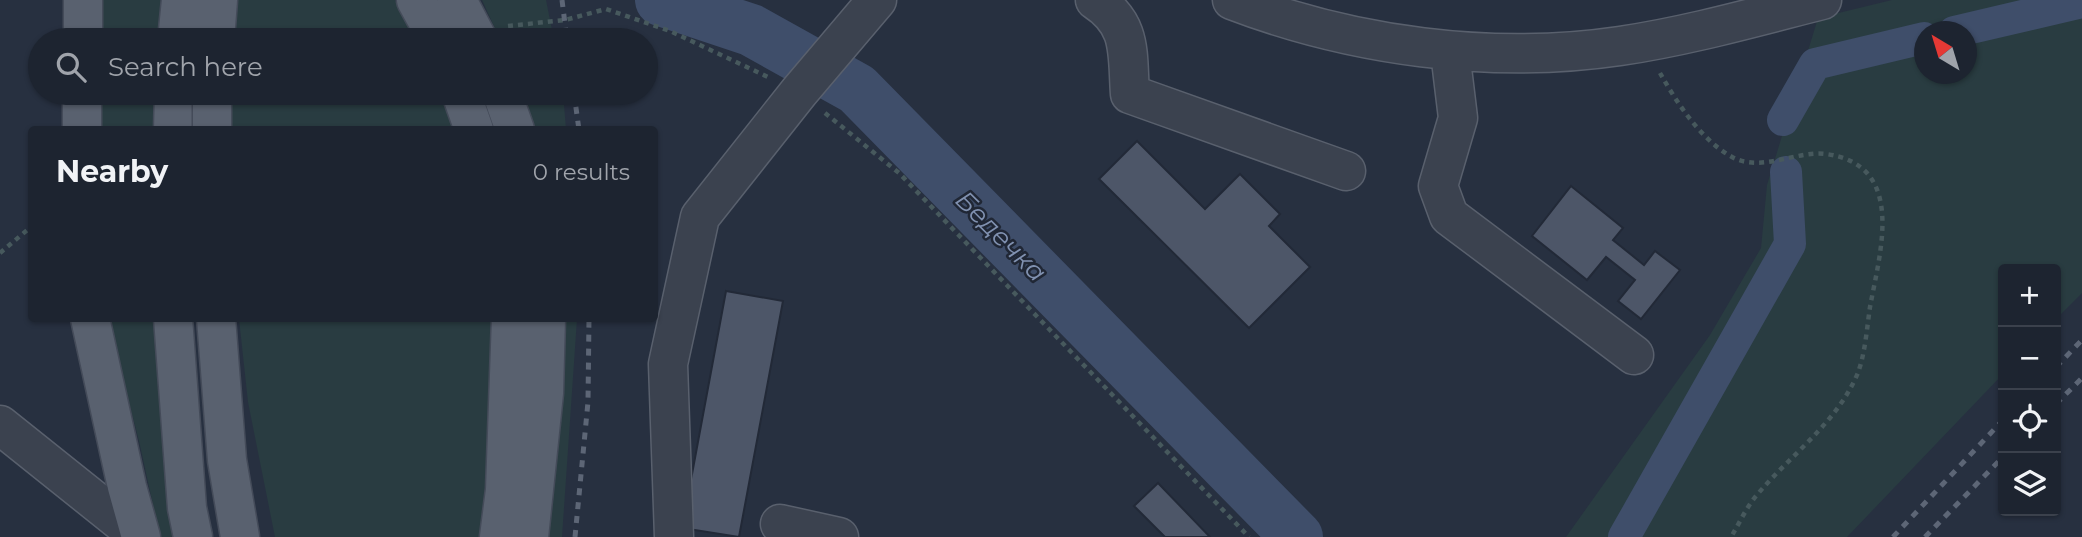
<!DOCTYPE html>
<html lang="en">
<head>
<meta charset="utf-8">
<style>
  body { margin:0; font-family:Montserrat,sans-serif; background:#252c38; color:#f1f3f6 }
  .controls { position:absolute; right:21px; bottom:21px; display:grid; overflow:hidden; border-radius:7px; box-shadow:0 2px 5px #0004 }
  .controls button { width:63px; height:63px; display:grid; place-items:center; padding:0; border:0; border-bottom:2px solid #3b414c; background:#1d2430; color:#f1f3f6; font:35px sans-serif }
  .compass { position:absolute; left:1914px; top:21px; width:63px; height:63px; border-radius:50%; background:#1d2430; box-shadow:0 2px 5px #0004; rotate:322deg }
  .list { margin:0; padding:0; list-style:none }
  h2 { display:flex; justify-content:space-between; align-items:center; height:91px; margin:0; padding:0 28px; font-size:30px }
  h2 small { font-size:23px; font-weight:400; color:#a0a4ab }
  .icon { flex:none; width:38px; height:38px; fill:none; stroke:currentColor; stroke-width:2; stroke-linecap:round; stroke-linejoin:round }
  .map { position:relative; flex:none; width:2082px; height:537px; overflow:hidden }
  .search { position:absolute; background:#1d2430; box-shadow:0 2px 5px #0004; left:28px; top:28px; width:630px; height:77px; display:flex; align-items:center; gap:18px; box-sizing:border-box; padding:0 24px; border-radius:38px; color:#a0a4ab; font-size:26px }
  .panel { position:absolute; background:#1d2430; box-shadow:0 2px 5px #0004; left:28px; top:126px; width:630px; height:196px; border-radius:7px }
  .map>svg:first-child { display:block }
</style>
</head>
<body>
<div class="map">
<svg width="2082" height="537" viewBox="0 0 2082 537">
  <rect width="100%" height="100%" fill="#273040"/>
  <path fill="#293c41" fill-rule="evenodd" d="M99,0H161L159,40H98Z
    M238,0H395L416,40H235Z
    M482,0H546L554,40H500Z
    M1892,0H2082V293L2056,319V269H2003V374L1847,537H1566L1710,335L1761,248L1767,185L1818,18ZM1924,32H1966V74H1924Z
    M97,93H155L154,129L97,130Z
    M232,93H440L453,129L230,130Z
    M522,93H563L566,129H534Z
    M107,319H158L184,537H160L139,441Z
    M239,319H493L485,537H275L248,402Z
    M563,319H577L562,537H541Z"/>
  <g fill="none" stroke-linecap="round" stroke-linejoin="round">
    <path stroke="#3f4e6a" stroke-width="32" d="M1954,32L2082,2
      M1783,120L1815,64L1924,38
      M1624,537L1790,244L1786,172"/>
    <path stroke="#3f4e6a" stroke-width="52" d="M661,0L751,30L857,89L1297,537"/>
  </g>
  <path fill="#4d5668" stroke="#222937" stroke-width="2" d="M1137,141L1205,209L1240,174L1280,214L1269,226L1310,267L1249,328L1099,179Z
    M1571,186L1623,228L1613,240L1644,265L1655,251L1680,270L1641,319L1618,301L1635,280L1606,257L1587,280L1532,236Z
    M726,291L783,301L739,537L682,528Z
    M1158,483L1210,537H1165L1134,506Z"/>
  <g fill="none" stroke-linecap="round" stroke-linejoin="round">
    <defs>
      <path id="minor" d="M1095,0C1133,25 1127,53 1130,94L1346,171
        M1232,0C1352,46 1491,65 1620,46C1688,36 1755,17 1822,0
        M1450,52L1458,118L1438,186L1449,216L1634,355
        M0,425L140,537
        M780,524L839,537
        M674,537L668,364L700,217L799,92L877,0"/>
      <path id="major" d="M416,0L438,40
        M457,0L478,40
        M83,40V0
        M177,40L181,0
        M215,40L218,0
        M461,93L474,130
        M502,93L515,130
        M82,130V93
        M173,130L174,93
        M90,318L127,487L141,537
        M173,318L187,508L193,537
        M216,318L227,460L240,537
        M499,537L505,490L511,318
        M529,537L544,393L546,318"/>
    </defs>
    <use href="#minor" stroke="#59606d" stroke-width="41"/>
    <use href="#major" stroke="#444b59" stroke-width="41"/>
    <path stroke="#47595d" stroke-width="4.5" stroke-dasharray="5 5" stroke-linecap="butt" d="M508,26L565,20L606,9L670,31L768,77
      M376,40L399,35
      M1660,73C1677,103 1701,140 1732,157C1761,173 1797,150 1826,154C1907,165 1880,252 1870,307C1867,327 1865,356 1857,375C1835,425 1790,455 1756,496C1746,508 1739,524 1731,537
      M825,113L899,173L1249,537
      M0,253L32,226"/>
    <use href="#minor" stroke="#3b424f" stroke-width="38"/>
    <use href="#major" stroke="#59616f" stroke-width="38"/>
    <path stroke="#5d6676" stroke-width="5" stroke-dasharray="7 7" stroke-linecap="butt" d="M562,0L567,40
      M574,93L579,130
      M2056,367L2082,340
      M2056,404L2082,378
      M575,537L588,402L589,318
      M1893,537L2003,420
      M1925,537L2003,457"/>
    <defs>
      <path id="major-bridge" d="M212,130V93"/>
    </defs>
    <use href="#major-bridge" stroke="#444b59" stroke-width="41" stroke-linecap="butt"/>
    <use href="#major-bridge" stroke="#59616f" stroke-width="38"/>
  </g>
  <g text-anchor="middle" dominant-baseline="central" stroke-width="5" stroke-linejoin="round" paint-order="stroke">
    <g font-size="26" font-style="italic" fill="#8091b0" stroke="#202735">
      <text transform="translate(1001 236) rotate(45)">Бедечка</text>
    </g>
  </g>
</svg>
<div class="controls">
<button>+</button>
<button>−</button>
<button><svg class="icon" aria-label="locate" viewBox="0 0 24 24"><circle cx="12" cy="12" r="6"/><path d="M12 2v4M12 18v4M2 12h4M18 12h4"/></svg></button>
<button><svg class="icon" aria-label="layers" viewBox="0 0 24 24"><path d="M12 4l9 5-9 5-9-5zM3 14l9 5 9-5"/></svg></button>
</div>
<svg class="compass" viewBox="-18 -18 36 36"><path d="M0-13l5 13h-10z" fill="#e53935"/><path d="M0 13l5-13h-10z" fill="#a0a4ab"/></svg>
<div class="search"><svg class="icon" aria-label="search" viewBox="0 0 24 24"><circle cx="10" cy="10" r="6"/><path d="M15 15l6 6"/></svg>Search here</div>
<section class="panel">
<h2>Nearby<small>0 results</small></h2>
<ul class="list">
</ul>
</section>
</div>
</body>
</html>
